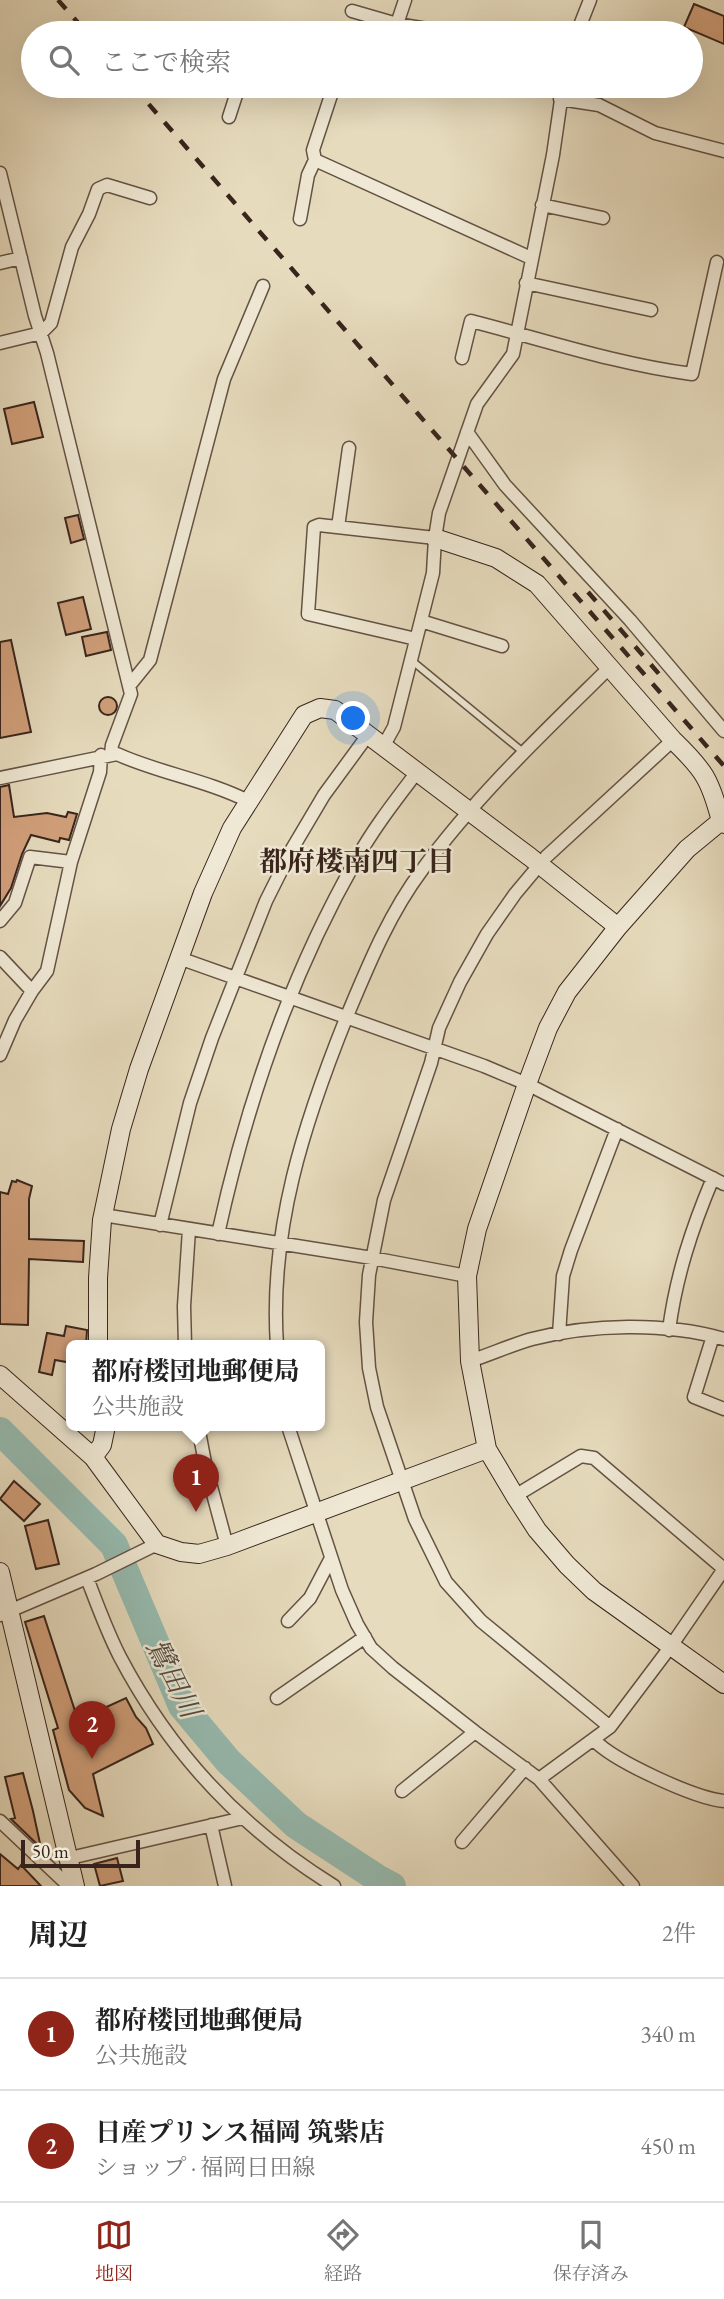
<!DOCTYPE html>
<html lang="ja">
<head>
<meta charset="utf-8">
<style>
  body { margin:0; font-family:"EB Garamond","Noto Serif JP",serif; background:#f2f2f2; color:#222 }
  .scale { position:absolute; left:21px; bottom:18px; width:119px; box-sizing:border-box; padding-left:7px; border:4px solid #38241c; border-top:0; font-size:19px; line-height:24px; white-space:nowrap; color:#38241c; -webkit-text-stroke:5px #efe8d4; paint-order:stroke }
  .you { position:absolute; left:354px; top:719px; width:24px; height:24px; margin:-18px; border:5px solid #fff; border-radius:50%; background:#1a73e8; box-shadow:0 0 0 10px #1a73e833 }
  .badge { display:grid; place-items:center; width:46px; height:46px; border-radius:50%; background:#8f2418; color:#fff; font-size:23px; font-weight:700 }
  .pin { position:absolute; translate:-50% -58px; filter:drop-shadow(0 2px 4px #0008) }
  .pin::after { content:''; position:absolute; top:37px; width:24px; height:21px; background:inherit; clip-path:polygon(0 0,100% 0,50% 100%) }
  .popup { position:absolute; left:66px; top:1340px; width:259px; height:91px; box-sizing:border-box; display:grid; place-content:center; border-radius:10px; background:#fff; filter:drop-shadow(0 2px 5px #0005); font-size:23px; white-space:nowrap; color:#767676 }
  .popup b { font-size:26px; color:#222 }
  .popup::after { content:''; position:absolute; left:50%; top:100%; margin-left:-14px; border:14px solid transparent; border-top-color:#fff }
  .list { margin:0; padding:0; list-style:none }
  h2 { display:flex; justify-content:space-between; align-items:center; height:91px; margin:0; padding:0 28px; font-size:30px }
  h2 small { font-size:23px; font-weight:400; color:#767676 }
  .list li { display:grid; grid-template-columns:46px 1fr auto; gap:21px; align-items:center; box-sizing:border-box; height:112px; padding:0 28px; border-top:2px solid #e0e0e0 }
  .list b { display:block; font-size:26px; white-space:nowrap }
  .list p { margin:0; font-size:23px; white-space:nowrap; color:#767676 }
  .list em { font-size:23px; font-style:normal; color:#767676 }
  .icon { flex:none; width:38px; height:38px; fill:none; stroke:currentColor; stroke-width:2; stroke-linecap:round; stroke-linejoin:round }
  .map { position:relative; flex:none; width:724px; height:1886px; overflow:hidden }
  .search { position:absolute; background:#fff; box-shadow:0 7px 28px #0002; left:21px; right:21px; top:21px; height:77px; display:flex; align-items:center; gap:18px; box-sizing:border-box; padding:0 24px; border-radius:38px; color:#767676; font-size:26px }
  .sheet { height:315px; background:#fff }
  nav { display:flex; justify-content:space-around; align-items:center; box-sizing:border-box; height:98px; border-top:2px solid #e0e0e0; background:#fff; font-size:19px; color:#767676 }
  nav a { display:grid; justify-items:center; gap:4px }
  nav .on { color:#8f2418 }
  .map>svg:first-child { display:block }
</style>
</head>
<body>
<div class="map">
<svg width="724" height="1886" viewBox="0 0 724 1886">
  <rect width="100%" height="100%" fill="#e6dbbd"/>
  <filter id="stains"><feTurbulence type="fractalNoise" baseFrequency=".00286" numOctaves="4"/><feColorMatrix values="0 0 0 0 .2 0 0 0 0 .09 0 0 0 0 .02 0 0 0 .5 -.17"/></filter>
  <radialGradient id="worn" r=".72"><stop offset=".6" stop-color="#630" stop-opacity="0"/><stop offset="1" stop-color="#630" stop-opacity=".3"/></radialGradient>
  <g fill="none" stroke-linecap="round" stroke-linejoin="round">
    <path stroke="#96bbb0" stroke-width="28" d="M0,1431L114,1545L182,1706L228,1761L296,1825L377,1878L392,1886"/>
  </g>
  <path fill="#d1a07b" stroke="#38241c" stroke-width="2" d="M694,4L724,16V44L684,27Z
    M34,402L43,437L12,444L4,409Z
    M78,515L84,539L71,543L65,518Z
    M83,597L91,629L66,635L58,603Z
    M107,632L111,650L86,656L82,637Z
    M11,640L31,732L0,738V642Z
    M99 706a9 9 0 1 1 18 0a9 9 0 1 1-18 0Z
    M9,785L14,817L47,813L66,817L68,812L77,814L69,840L60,838L59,842L31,835L22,854L11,888L0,906V787Z
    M17,1180L32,1186L29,1199V1239L84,1241L83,1262L29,1259L28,1325L0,1324V1192L8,1194L12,1181L16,1182Z
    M66,1326L87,1330L86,1346H72V1363L55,1360L52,1375L39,1372L47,1333L64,1336Z
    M14,1481L40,1504L24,1521L0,1499Z
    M48,1520L59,1564L36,1569L25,1526Z
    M44,1616L78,1720L126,1698L136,1717L146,1728L153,1744L93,1774L103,1816L85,1808L69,1790L53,1730L58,1728L25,1622Z
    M23,1773L33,1811L41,1848L11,1819L15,1818L5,1777Z
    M0,1854L18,1869L21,1865L41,1886H0Z
    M117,1858L123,1881L100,1886L94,1864Z"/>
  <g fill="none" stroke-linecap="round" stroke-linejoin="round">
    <defs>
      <path id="lane" d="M411,660L523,752"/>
      <path id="street" d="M352,11L397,24L451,33
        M394,33L405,0
        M577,33L590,0
        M334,86L313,150L315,160L531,258
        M560,99L599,105L655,133L724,151
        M229,117L239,86
        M0,173L35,316L47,353L131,694L112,745L111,754
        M542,205L603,218
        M300,219L308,175L315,160
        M0,263L21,258
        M526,283L651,310
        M0,343L41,333L51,323L72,247L89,214L98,189L107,185L150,198
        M462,358L471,321C545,340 616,364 692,374L717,262
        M467,432L505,485L630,620L724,731
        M338,527L349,448
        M421,621L502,646
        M416,639L308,614L314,527L319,525L435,538
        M129,686L150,660L224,379L263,286
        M383,747L394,727L433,573L435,538L439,513L477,404L513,354L553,155L563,86
        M0,778L117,754C159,773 206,780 248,801
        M0,921L15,903L30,857L71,862
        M0,957L32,991
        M179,958L484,1066L527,1084L724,1184
        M0,1055L15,1020L32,991L47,971L71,862L100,772L101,755
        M103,1215L372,1258L467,1276
        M160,1225L190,1103L212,1038L266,901L292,849L324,795L368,735
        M218,1234C246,1106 291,974 356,860C373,829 395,801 417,772
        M669,1330C676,1276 692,1228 713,1178
        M559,1334L563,1276L571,1250L617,1129
        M713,1336L694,1397L724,1409
        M185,1346L184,1306L189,1229
        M277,1346C269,1229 304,1123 347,1016C368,966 389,914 422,870C477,795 544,732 610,667
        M470,1361C491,1354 511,1345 532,1339C591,1324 665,1322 724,1339
        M198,1426L206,1468L227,1546
        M288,1426L342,1590L357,1624L371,1648L393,1668L475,1732L539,1779L633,1886
        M515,1496L581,1456L594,1458L724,1569
        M87,1578C97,1604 107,1632 120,1657C170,1752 243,1830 334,1886
        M0,1615L96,1574L157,1544
        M288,1621L310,1598L331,1558
        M277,1698L365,1637
        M610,1727L481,1621L446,1582L415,1519L377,1407L369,1368L366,1322L369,1275L384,1200L431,1063L439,1028L460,982L487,934L515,894L546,857L673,740
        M594,1740C614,1761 694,1798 724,1801
        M539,1779L610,1727L671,1646L724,1569
        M402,1791L475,1732
        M0,1821L69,1886
        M211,1825L225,1886
        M462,1842L525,1768
        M70,1858L243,1818"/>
      <path id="secondary" d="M435,538L496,558L537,584L673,740C704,770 710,779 721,821L724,824
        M721,821L687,849L618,927L567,992L548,1028L527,1084L477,1229L467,1276L470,1361L487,1449L515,1496L537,1530L567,1565L594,1591L724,1684
        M98,1346V1278L102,1220L121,1129L139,1069L203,893L232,828L304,715L320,708L335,710L530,857L618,927
        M0,1375L93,1457L157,1544L181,1552L199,1554L227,1546L487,1449
        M93,1457L102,1445L106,1426
        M0,1572L75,1886"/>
    </defs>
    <use href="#lane" stroke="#645244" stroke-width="9"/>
    <use href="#street" stroke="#645244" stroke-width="15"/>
    <use href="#secondary" stroke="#38241c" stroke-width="20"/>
    <use href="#lane" stroke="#efe8d4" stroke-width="6"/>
    <use href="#street" stroke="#efe8d4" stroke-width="12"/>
    <use href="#secondary" stroke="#efe8d4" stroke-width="18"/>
    <path stroke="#38241c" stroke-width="4.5" stroke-dasharray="12 12" stroke-linecap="butt" d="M58,0L87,33
      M133,86L724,766
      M588,592L659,674"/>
  </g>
  <g text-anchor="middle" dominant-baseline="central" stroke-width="5" stroke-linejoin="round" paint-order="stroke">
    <g font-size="28" font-weight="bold" fill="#38241c" stroke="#efe8d4">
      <text x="357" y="861">都府楼南四丁目</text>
    </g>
    <g font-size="28" font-style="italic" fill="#504a41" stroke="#efe8d4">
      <text transform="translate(174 1678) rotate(63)">鷺田川</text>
    </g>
  </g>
  <rect width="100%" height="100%" filter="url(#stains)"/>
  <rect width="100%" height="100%" fill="url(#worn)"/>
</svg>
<div class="scale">50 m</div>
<div class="you"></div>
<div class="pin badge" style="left:196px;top:1512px">1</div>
<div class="popup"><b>都府楼団地郵便局</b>公共施設</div>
<div class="pin badge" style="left:92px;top:1759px">2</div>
<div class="search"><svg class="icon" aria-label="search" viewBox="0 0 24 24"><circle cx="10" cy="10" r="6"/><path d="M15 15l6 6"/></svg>ここで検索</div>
</div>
<section class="sheet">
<h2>周辺<small>2件</small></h2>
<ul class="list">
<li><span class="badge">1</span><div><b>都府楼団地郵便局</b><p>公共施設</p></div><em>340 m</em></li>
<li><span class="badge">2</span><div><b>日産プリンス福岡 筑紫店</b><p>ショップ · 福岡日田線</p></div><em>450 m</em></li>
</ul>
</section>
<nav>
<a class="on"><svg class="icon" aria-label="map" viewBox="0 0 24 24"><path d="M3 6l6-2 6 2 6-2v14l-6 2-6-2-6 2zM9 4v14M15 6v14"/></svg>地図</a>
<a><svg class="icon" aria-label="directions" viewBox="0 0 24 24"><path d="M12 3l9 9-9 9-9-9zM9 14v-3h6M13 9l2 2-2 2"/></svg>経路</a>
<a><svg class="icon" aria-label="saved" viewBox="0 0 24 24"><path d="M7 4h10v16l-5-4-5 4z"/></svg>保存済み</a>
</nav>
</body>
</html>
